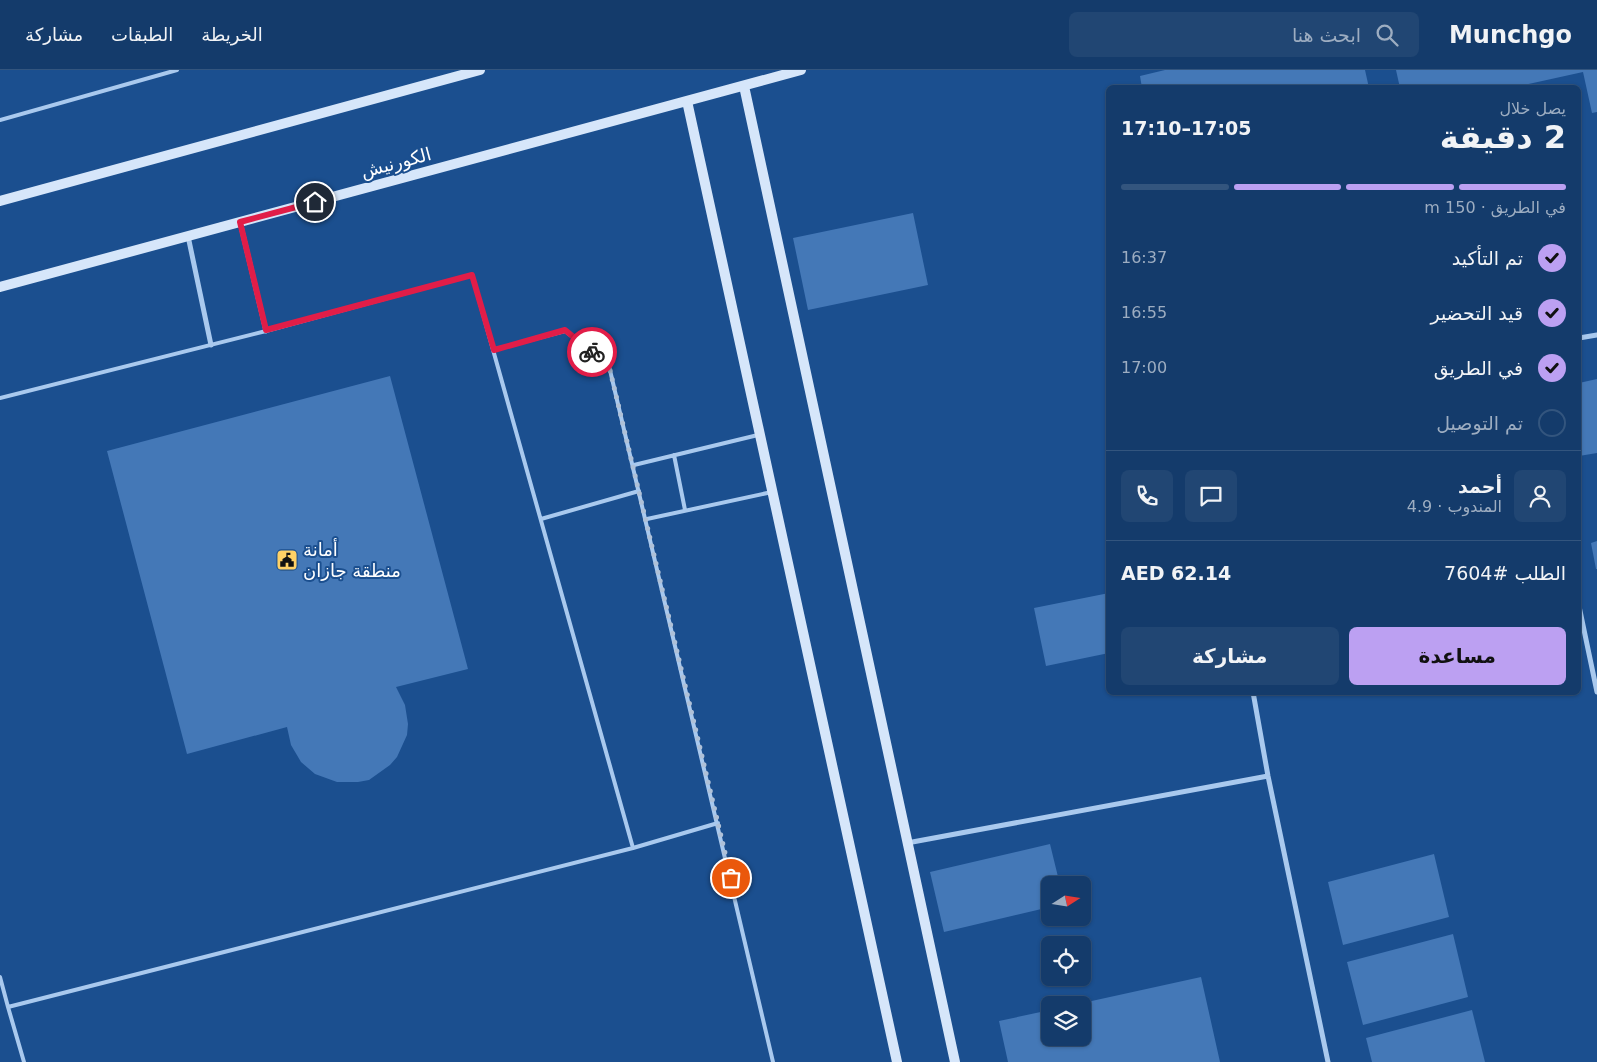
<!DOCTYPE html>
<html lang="ar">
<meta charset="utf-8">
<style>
body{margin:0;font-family:"DejaVu Sans",Vazirmatn,sans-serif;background:#214673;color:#f1f3f6;direction:rtl;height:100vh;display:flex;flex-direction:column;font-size:19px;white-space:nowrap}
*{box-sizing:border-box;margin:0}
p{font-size:16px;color:#9dadc1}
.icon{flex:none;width:28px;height:28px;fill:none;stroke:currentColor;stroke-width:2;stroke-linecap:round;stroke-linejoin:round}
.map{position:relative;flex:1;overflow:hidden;direction:ltr}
.drawer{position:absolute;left:1106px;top:15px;width:475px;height:610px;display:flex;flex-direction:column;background:#143b6b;border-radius:8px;box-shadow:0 1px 4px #0004,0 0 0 1px #33557e;direction:rtl}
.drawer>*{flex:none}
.needle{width:32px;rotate:78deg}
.controls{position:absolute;left:1041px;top:806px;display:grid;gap:10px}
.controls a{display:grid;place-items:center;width:50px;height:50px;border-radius:8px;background:#143b6b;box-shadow:0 1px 4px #0004,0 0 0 1px #33557e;font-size:25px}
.pin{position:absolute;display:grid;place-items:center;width:42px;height:42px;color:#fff;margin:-21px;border:2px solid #fff;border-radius:50%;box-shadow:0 1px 5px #0007}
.courier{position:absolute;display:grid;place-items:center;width:50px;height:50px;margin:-25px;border:4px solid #e11d48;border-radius:50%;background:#fff;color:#222;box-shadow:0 1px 6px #0007}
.head em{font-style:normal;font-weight:700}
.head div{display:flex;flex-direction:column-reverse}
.head{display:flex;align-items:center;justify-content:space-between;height:85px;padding:0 15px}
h1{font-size:32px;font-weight:700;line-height:38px}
.bar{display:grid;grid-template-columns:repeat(4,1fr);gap:8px 5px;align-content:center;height:60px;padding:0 15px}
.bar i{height:6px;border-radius:4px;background:#33557e}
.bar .current{background:#bca0f2}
.bar p{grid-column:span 4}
.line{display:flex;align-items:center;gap:12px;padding:0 15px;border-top:1px solid #33557e}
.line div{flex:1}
.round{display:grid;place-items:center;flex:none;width:52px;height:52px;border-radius:8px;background:#214673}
ol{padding:0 15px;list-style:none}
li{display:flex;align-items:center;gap:15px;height:55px}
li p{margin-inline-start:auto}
li .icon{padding:5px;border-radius:50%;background:#bca0f2;color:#111;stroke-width:4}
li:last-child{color:#9dadc1}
li i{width:28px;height:28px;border:2px solid #33557e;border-radius:50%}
.button{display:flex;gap:10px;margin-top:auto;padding:10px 15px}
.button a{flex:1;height:58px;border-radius:8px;background:#bca0f2;color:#111;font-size:20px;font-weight:700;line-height:58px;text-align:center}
.button a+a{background:#214673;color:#f1f3f6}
header{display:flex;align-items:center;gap:30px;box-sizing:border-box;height:70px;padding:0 25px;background:#143b6b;border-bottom:1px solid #33557e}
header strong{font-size:24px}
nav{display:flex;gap:28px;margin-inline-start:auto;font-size:18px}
.search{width:350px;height:45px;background:#214673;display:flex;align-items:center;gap:12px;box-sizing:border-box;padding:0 18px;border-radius:8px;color:#9dadc1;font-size:19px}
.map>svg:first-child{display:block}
.building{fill:#4478b7}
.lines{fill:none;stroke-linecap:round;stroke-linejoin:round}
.service{stroke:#a9c9ee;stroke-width:4}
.minor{stroke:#a9c9ee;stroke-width:5}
.secondary{stroke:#d6e6fa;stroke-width:10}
.done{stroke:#afc1d8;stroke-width:5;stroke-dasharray:0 9}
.route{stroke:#e11d48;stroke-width:6}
.labels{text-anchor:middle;stroke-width:4;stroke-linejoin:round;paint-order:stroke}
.street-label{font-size:18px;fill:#fff;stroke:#1b4f8f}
.poi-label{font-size:18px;fill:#fff;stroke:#1b4f8f;text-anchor:start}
</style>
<header>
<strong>Munchgo</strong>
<div class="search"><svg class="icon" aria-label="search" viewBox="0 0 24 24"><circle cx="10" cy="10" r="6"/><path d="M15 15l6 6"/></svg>ابحث هنا</div>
<nav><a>الخريطة</a><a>الطبقات</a><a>مشاركة</a></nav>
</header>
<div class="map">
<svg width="1597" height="992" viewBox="0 0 1597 992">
<rect width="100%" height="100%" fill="#1b4f8f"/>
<!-- building -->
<path class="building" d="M 1165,0 L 1365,0 L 1369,18 L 1142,18 L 1140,6 Z
M 1396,0 L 1597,0 L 1597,42 L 1592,43 L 1583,2 L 1511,18 L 1400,18 Z
M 913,143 L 928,215 L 808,240 L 793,168 Z
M 390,306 L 468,599 L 396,617 L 405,635 L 408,654 L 407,665 L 397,687 L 390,695 L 369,710 L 358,712 L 337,712 L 315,704 L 301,692 L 291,675 L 287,657 L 187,684 L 107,381 Z
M 1597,309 L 1597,383 L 1579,386 L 1579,313 Z
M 1597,471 L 1597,499 L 1596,499 L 1591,473 Z
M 1109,523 L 1109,583 L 1046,596 L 1034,538 Z
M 1050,774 L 1060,815 L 1050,815 L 1050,837 L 944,862 L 930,802 Z
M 1434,784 L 1449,847 L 1343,875 L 1328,812 Z
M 1453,864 L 1468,927 L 1363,955 L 1347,892 Z
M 1201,907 L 1220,992 L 1008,992 L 999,951 L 1050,940 L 1050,968 L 1082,968 L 1082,935 L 1078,934 Z
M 1472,940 L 1485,992 L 1372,992 L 1366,968 Z"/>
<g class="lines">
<!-- service -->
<path class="service" d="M 0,50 L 177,0
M 493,280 L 565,261 L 609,296 L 773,992
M 0,328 L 266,261 L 472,205 L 633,778 L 8,937 L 0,907
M 674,385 L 685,440
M 634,395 L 758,365
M 541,449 L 639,421
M 647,449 L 772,422
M 633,778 L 718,753
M 8,937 L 24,992"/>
<!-- minor -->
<path class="minor" d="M 240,152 L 266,261
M 188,166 L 211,275
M 1579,268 L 1597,265
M 1579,536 L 1597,622
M 1253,622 L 1268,706 L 1328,992
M 907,773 L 1268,706"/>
<!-- secondary -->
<path class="secondary" d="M 744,16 L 955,992
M 687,31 L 897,992
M 0,131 L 480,0
M 0,217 L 801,0"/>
</g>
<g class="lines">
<!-- done -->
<path class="done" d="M 592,282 L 609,296 L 731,808"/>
<!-- route -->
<path class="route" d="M 315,132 L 240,152 L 266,260 L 472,205 L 494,280 L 565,260 L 592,282"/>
</g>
<!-- icons -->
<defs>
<g id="civic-square" transform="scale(1.125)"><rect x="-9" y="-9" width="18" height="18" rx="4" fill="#ffd166" stroke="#1b4f8f"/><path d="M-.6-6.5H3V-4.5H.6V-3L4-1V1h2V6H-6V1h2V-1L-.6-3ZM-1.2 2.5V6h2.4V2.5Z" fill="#111"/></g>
</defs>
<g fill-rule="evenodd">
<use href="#civic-square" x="287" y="490"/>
</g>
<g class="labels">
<!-- street labels -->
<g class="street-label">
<text transform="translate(396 93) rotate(-15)" y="6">الكورنيش</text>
</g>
<!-- poi labels -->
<g class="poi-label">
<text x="303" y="486">أمانة<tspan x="303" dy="21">منطقة جازان</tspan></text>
</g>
</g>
</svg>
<div class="controls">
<a><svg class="needle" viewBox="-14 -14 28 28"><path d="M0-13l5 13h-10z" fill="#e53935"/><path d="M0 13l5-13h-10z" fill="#9dadc1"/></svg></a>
<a><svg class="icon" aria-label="locate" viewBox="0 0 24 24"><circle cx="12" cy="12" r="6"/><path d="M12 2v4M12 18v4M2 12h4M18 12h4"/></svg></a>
<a><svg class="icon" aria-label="layers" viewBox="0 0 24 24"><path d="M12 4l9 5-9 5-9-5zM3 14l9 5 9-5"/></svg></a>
</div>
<div class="pin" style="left:731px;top:808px;background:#ea580c"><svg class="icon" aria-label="bag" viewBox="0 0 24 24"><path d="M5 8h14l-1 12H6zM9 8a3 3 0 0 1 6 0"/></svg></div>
<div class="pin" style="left:315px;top:132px;background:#1f2937"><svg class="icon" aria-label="home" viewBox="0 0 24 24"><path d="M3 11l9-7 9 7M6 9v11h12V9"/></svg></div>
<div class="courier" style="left:592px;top:282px"><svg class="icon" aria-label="bike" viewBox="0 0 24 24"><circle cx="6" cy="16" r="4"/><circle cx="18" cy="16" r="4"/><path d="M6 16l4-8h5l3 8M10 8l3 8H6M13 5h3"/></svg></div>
<section class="drawer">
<div class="head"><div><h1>2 دقيقة</h1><p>يصل خلال</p></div><em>17:05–17:10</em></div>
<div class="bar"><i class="current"></i><i class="current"></i><i class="current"></i><i></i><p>في الطريق · 150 m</p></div>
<ol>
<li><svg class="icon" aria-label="check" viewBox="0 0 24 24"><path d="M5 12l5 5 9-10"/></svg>تم التأكيد<p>16:37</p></li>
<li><svg class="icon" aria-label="check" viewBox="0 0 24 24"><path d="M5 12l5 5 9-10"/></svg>قيد التحضير<p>16:55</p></li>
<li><svg class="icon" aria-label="check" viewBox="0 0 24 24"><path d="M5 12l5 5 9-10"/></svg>في الطريق<p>17:00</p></li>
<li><i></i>تم التوصيل</li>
</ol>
<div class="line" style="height:90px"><a class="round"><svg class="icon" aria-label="person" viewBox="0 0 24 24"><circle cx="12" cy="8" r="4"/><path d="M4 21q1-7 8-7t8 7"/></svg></a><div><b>أحمد</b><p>المندوب · 4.9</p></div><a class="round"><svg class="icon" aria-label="chat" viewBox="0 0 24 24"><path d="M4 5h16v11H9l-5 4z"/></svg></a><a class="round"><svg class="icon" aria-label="phone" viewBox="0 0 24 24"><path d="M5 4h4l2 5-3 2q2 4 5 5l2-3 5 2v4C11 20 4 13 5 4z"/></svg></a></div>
<div class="line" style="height:65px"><div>الطلب #7604</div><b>AED 62.14</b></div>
<div class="button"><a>مساعدة</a><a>مشاركة</a></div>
</section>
</div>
